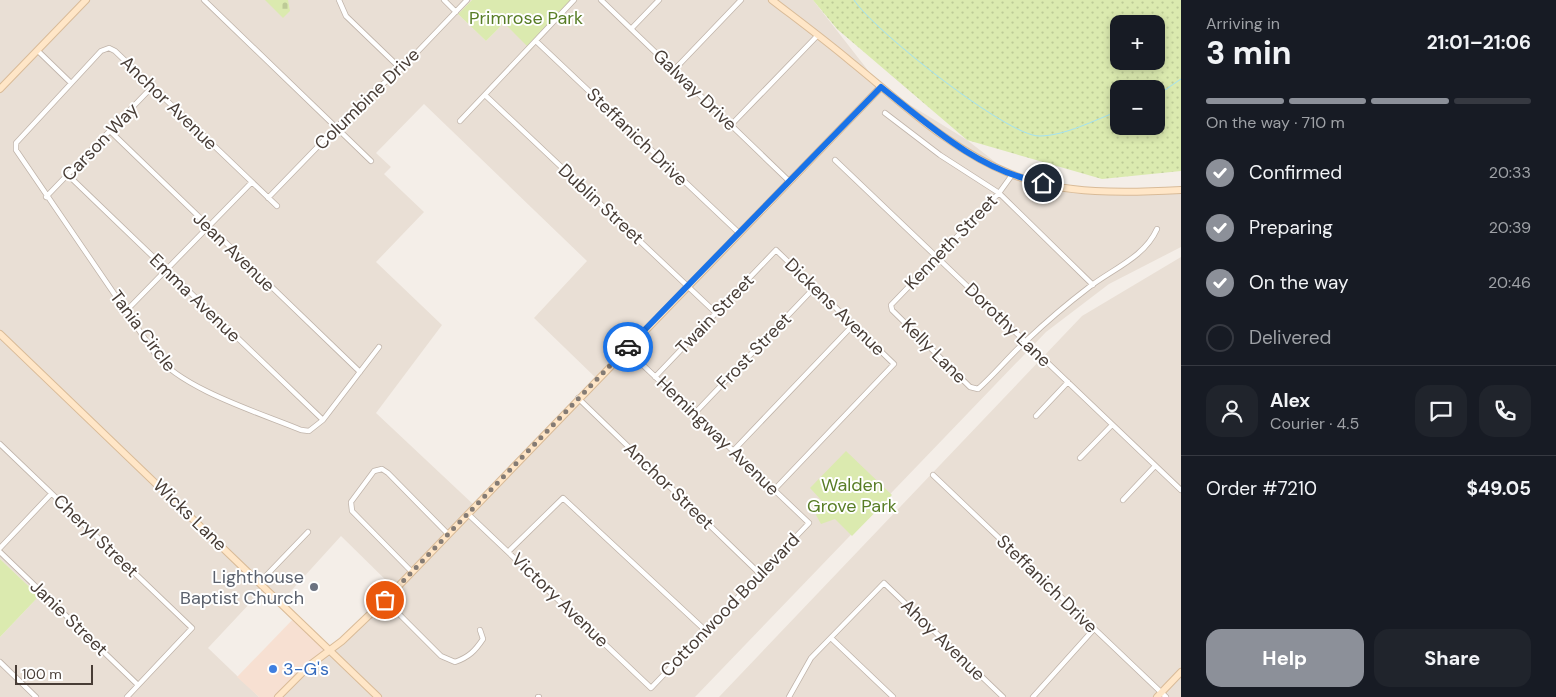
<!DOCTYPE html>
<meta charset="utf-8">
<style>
body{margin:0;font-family:"DM Sans",sans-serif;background:#20242c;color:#f1f3f6;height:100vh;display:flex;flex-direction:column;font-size:19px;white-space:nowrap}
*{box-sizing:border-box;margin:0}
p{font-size:16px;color:#9ea1a6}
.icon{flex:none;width:28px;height:28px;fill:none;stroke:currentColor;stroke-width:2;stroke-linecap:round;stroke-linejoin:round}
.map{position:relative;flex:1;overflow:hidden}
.side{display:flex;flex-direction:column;background:#171b24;width:375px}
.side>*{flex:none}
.fabs{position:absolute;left:1110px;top:15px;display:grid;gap:10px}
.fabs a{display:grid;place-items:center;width:55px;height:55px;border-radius:10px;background:#171b24;box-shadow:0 2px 8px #0003;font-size:25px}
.scale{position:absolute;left:15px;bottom:12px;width:78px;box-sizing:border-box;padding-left:5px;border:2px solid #483d36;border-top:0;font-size:14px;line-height:18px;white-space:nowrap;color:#483d36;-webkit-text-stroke:4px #fff;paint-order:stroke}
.pin{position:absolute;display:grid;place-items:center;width:42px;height:42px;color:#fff;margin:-21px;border:2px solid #fff;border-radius:50%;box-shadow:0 1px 5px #0007}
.courier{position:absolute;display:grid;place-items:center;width:50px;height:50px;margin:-25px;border:4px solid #1a73e8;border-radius:50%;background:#fff;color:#222;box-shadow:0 1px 6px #0007}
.headline em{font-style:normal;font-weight:700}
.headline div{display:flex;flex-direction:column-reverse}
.headline{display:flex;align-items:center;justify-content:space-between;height:85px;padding:0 25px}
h1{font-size:32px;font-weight:700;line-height:38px}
.bar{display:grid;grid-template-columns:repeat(4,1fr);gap:8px 5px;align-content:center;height:60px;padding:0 25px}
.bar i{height:6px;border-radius:4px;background:#363941}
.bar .selected{background:#8c9099}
.bar p{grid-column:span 4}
.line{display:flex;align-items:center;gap:12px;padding:0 25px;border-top:1px solid #363941}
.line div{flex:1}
.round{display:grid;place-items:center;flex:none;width:52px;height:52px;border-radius:15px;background:#20242c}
ol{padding:0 25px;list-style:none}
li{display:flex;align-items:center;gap:15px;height:55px}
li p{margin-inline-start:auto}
li .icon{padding:5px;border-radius:50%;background:#8c9099;color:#fff;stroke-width:4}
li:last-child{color:#9ea1a6}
li i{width:28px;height:28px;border:2px solid #363941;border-radius:50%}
.cta{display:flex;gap:10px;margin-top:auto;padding:10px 25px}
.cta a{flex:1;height:58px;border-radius:15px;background:#8c9099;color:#fff;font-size:20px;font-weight:700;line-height:58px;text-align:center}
.cta a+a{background:#20242c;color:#f1f3f6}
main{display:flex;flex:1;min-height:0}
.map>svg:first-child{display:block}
.residential{fill:#e9dfd5;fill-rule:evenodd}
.commercial{fill:#f7e0d2}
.grass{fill:url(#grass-dots);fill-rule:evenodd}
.cemetery{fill:url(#cemetery-stones)}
.park{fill:#dbeaaf}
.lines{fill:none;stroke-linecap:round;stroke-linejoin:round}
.stream{stroke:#a2e2f3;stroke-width:1}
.street-casing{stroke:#c0b4aa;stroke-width:6}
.secondary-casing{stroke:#d9bb98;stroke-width:8}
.street{stroke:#fff;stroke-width:4.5}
.secondary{stroke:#ffe6c7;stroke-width:6}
.done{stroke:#847b74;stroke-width:5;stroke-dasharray:0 9}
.route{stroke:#1a73e8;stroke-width:6}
.worship-dot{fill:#6b7280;stroke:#fff;stroke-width:2}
.shop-dot{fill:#3f7fe0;stroke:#fff;stroke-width:2}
.labels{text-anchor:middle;stroke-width:4;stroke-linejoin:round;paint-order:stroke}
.park-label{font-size:18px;fill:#587d26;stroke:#fff}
.street-label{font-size:18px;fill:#483d36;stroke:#fff}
.worship-label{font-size:18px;fill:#5b616d;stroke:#fff;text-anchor:end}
.shop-label{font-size:18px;fill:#366cbe;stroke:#fff;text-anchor:start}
</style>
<main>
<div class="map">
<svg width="1181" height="697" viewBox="0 0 1181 697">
<defs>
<pattern id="grass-dots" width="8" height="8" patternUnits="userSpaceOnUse" patternTransform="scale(1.25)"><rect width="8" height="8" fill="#dbeaaf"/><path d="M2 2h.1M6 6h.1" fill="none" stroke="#bdca97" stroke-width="1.8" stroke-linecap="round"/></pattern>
<pattern id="cemetery-stones" width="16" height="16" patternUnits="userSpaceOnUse" patternTransform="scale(1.25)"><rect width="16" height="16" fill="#dbeaaf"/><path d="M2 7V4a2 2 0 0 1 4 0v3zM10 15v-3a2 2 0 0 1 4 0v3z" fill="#bdca97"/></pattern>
</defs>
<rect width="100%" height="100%" fill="#f4eee8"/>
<!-- residential -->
<path class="residential" d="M 0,0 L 472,0 L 458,14 L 486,41 L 504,23 L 530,47 L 574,0 L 813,0 L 881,87 L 967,140 L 1012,175 L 1053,185 L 1109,190 L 1181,188 L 1181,247 L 1109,284 L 1046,332 L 695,697 L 278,697 L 331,650 L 395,589 L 341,536 L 281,602 L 265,587 L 208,648 L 259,697 L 0,697 L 0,637 L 39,596 L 0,559 ZM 424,104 L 587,261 L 534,318 L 597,379 L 475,506 L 376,413 L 442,325 L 376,262 L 424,212 L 384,174 L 391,167 L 376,153 Z
M 1181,257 L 1181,697 L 719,697 L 1082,316 Z"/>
<!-- commercial -->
<path class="commercial" d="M 296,616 L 331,650 L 278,697 L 259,697 L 237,677 Z"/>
<!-- grass -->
<path class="grass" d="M 813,0 L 1181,0 L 1181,171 L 1102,179 L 967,140 L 837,29 ZM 1119,24 L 1156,24 L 1156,61 L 1119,61 ZM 1119,89 L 1156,89 L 1156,126 L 1119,126 Z"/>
<!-- cemetery -->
<path class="cemetery" d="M 265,0 L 288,0 L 290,11 L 283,18 Z"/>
<!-- park -->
<path class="park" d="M 472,0 L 571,0 L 527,46 L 504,23 L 486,41 L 458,14 Z
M 846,451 L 892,495 L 852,536 L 835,519 L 821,524 L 816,515 L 823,502 L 810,488 Z
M 0,559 L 39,596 L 0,637 Z"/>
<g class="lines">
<!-- stream -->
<path class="stream" d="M 854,0 C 872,29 1007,136 1039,136 C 1065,136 1094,120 1119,111
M 1156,96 L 1181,79"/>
<!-- street casing -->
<g class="street-casing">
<path id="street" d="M 204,0 L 371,161
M 339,0 L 346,16 L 401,69
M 444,0 L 456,12
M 601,0 L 789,181
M 631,29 L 659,0
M 536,41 L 739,233
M 38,51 L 71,83
M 674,70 L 741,0
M 485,95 L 716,313
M 885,113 L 940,155 L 999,193 L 1093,285
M 460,121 L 574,0
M 731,125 L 818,35
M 110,131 L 360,372
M 835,160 L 1181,490
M 68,175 L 323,420
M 1012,175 L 999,193 L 891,305 L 892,310 L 970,387 L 978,389 C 995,374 1010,355 1027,340 C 1046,322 1067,304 1088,288 C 1112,269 1144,258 1157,229
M 46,197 L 152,87
M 268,198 L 361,102 L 401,69 L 467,0
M 277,206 L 115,51 L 109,48 L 101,51 L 16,143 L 16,150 L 156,355 C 182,389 260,413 301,430 L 309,431 L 323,420 L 379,347
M 126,311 L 252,182
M 655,377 L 776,250 L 894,364 L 774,490
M 578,398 L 760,574
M 694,414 L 815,287
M 1036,416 L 1068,382
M 0,444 L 192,628 L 127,697
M 733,451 L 854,324
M 1080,458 L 1112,425
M 933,475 L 1166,697
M 1123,500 L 1155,466
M 468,514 L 651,688 L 809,523 L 626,349
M 0,548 L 51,494
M 509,551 L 563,498 L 706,631
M 0,552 L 138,685
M 412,572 L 352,511 L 351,502 L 374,471 L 382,469 L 388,473 L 448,534
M 260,582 L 308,532
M 385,600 L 441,656 L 455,662 C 469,657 475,651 483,639 L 480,630
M 831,638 L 893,697
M 0,662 L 36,697
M 538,697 L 539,697
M 789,697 L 811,658 L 884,583 L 1003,697
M 1033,697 L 1094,629"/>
</g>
<!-- secondary casing -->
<g class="secondary-casing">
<path id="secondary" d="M 772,0 C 798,20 825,40 850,61 C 901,102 950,150 1011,174 C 1063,195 1127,193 1181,190
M 0,89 L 86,0
M 0,334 L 378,697
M 278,697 L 310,665 L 342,641 L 385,600 L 881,87
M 1157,697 L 1181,672"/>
</g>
<!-- street -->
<use href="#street" class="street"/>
<!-- secondary -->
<use href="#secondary" class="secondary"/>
</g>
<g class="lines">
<!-- done -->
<path class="done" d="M 385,600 L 628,347"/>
<!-- route -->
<path class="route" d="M 628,347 L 881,87 C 930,126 979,171 1043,183"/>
</g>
<!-- markers -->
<circle class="worship-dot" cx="314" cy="587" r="5"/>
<circle class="shop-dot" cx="273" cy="669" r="5"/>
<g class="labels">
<!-- park labels -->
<g class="park-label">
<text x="526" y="24">Primrose Park</text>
<text x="852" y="491">Walden<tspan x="852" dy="21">Grove Park</tspan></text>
</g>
<!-- street labels -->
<g class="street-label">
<text transform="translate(695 90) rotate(44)" y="6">Galway Drive</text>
<text transform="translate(367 99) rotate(-44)" y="6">Columbine Drive</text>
<text transform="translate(169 103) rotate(44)" y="6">Anchor Avenue</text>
<text transform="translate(637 137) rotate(44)" y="6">Steffanich Drive</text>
<text transform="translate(100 142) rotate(-46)" y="6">Carson Way</text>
<text transform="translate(601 204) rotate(43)" y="6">Dublin Street</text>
<text transform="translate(951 242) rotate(-46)" y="6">Kenneth Street</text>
<text transform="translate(234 252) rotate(44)" y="6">Jean Avenue</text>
<text transform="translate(195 298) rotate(44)" y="6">Emma Avenue</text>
<text transform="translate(835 307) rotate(44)" y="6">Dickens Avenue</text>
<text transform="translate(715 314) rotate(-46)" y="6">Twain Street</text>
<text transform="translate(1008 325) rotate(44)" y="6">Dorothy Lane</text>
<text transform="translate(143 331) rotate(53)" y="6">Tania Circle</text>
<text transform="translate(754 351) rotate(-46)" y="6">Frost Street</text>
<text transform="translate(934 351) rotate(45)" y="6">Kelly Lane</text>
<text transform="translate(718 436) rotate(44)" y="6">Hemingway Avenue</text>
<text transform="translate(669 486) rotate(44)" y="6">Anchor Street</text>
<text transform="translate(190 515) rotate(44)" y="6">Wicks Lane</text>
<text transform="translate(96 536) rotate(44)" y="6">Cheryl Street</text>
<text transform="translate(1047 584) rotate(44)" y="6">Steffanich Drive</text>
<text transform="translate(560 600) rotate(44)" y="6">Victory Avenue</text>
<text transform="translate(730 605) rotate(-46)" y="6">Cottonwood Boulevard</text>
<text transform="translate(69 618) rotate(44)" y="6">Janie Street</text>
<text transform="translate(943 640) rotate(44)" y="6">Ahoy Avenue</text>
</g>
<!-- worship labels -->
<g class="worship-label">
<text x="304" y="583">Lighthouse<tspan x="304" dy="21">Baptist Church</tspan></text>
</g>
<!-- shop labels -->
<g class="shop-label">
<text x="283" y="675">3-G's</text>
</g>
</g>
</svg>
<div class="fabs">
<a>+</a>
<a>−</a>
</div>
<div class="scale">100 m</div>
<div class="pin" style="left:385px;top:600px;background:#ea580c"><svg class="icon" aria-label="bag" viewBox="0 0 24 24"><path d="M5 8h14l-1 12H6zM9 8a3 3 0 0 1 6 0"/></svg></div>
<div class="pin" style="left:1043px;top:183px;background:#1f2937"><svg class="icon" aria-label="home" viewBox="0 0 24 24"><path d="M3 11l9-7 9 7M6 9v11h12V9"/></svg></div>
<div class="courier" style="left:628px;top:347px"><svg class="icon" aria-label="car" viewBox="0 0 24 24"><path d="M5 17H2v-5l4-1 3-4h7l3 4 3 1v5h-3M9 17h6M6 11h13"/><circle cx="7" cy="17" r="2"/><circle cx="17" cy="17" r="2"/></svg></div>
</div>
<section class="side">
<div class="headline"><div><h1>3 min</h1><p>Arriving in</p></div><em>21:01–21:06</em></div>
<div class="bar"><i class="selected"></i><i class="selected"></i><i class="selected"></i><i></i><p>On the way · 710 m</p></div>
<ol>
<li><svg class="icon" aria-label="check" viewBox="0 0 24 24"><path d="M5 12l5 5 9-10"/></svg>Confirmed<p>20:33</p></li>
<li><svg class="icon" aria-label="check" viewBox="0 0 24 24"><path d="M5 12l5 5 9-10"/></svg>Preparing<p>20:39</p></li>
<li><svg class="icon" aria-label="check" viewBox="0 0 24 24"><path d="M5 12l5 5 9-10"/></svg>On the way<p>20:46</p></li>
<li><i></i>Delivered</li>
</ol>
<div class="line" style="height:90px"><a class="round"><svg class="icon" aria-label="person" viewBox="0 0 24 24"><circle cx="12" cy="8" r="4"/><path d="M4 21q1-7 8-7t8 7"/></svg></a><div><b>Alex</b><p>Courier · 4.5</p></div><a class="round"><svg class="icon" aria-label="chat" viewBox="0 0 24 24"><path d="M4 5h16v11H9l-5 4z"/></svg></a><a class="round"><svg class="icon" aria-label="phone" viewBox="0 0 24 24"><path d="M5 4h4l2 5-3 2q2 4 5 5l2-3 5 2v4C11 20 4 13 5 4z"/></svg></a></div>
<div class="line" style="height:65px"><div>Order #7210</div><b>$49.05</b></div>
<div class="cta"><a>Help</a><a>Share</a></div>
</section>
</main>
